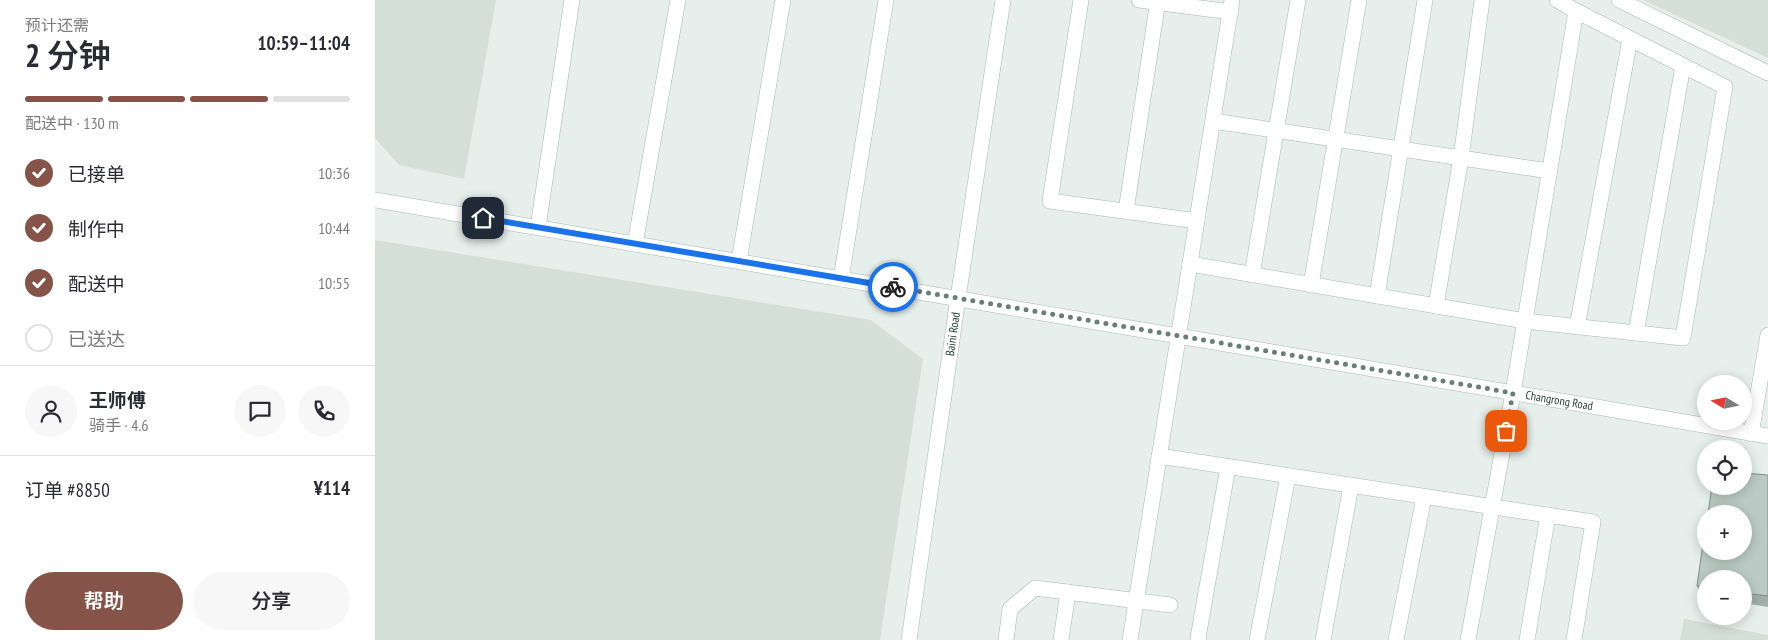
<!DOCTYPE html>
<html lang="zh">
<meta charset="utf-8">
<style>
body{margin:0;font-family:"PT Sans Narrow","Noto Sans SC",sans-serif;background:#f7f7f7;color:#2b2b33;height:100vh;display:flex;flex-direction:column;font-size:19px;white-space:nowrap}
*{box-sizing:border-box;margin:0}
p{font-size:16px;color:#7c7c81}
.icon{flex:none;width:28px;height:28px;fill:none;stroke:currentColor;stroke-width:2;stroke-linecap:round;stroke-linejoin:round}
.map{position:relative;flex:1;overflow:hidden}
.side{display:flex;flex-direction:column;background:#fff;width:375px}
.side>*{flex:none}
.needle{width:32px;rotate:280deg}
.buttons{position:absolute;left:1322px;top:375px;display:grid;gap:10px}
.buttons a{display:grid;place-items:center;width:55px;height:55px;border-radius:50%;background:#fff;box-shadow:0 2px 12px #0003;font-size:25px}
.pin{position:absolute;display:grid;place-items:center;width:42px;height:42px;color:#fff;margin:-21px;border-radius:10px;box-shadow:0 2px 8px #0006}
.courier{position:absolute;display:grid;place-items:center;width:50px;height:50px;margin:-25px;border:4px solid #1a73e8;border-radius:50%;background:#fff;color:#222;box-shadow:0 1px 6px #0007}
.overview em{font-style:normal;font-weight:600}
.overview div{display:flex;flex-direction:column-reverse}
.overview{display:flex;align-items:center;justify-content:space-between;height:85px;padding:0 25px}
h1{font-size:32px;font-weight:600;line-height:38px}
.bar{display:grid;grid-template-columns:repeat(4,1fr);gap:8px 5px;align-content:center;height:60px;padding:0 25px}
.bar i{height:6px;border-radius:4px;background:#e1e1e2}
.bar .on{background:#855347}
.bar p{grid-column:span 4}
.line{display:flex;align-items:center;gap:12px;padding:0 25px;border-top:1px solid #e1e1e2}
.line div{flex:1}
.round{display:grid;place-items:center;flex:none;width:52px;height:52px;border-radius:26px;background:#f7f7f7}
ol{padding:0 25px;list-style:none}
li{display:flex;align-items:center;gap:15px;height:55px}
li p{margin-inline-start:auto}
li .icon{padding:5px;border-radius:50%;background:#855347;color:#fff;stroke-width:4}
li:last-child{color:#7c7c81}
li i{width:28px;height:28px;border:2px solid #e1e1e2;border-radius:50%}
.primary-button{display:flex;gap:10px;margin-top:auto;padding:10px 25px}
.primary-button a{flex:1;height:58px;border-radius:30px;background:#855347;color:#fff;font-size:20px;font-weight:600;line-height:58px;text-align:center}
.primary-button a+a{background:#f7f7f7;color:#2b2b33}
main{display:flex;flex:1;min-height:0}
.map>svg:first-child{display:block}
.built{fill:#d4dfda}
.lines{fill:none;stroke-linecap:round;stroke-linejoin:round}
.minor-casing{stroke:#a8b8b2;stroke-width:16}
.minor{stroke:#fff;stroke-width:15}
.wall{fill:#a1aea9}
.building{fill:#bbcac4;stroke:#838d89}
.done{stroke:#687f78;stroke-width:5;stroke-dasharray:0 9}
.route{stroke:#1a73e8;stroke-width:6}
.labels{text-anchor:middle;stroke-width:4;stroke-linejoin:round;paint-order:stroke}
.street-label{font-size:12px;fill:#24423a;stroke:#f7fbf9}
</style>
<main>
<section class="side">
<div class="overview"><div><h1>2 分钟</h1><p>预计还需</p></div><em>10:59–11:04</em></div>
<div class="bar"><i class="on"></i><i class="on"></i><i class="on"></i><i></i><p>配送中 · 130 m</p></div>
<ol>
<li><svg class="icon" aria-label="check" viewBox="0 0 24 24"><path d="M5 12l5 5 9-10"/></svg>已接单<p>10:36</p></li>
<li><svg class="icon" aria-label="check" viewBox="0 0 24 24"><path d="M5 12l5 5 9-10"/></svg>制作中<p>10:44</p></li>
<li><svg class="icon" aria-label="check" viewBox="0 0 24 24"><path d="M5 12l5 5 9-10"/></svg>配送中<p>10:55</p></li>
<li><i></i>已送达</li>
</ol>
<div class="line" style="height:90px"><a class="round"><svg class="icon" aria-label="person" viewBox="0 0 24 24"><circle cx="12" cy="8" r="4"/><path d="M4 21q1-7 8-7t8 7"/></svg></a><div><b>王师傅</b><p>骑手 · 4.6</p></div><a class="round"><svg class="icon" aria-label="chat" viewBox="0 0 24 24"><path d="M4 5h16v11H9l-5 4z"/></svg></a><a class="round"><svg class="icon" aria-label="phone" viewBox="0 0 24 24"><path d="M5 4h4l2 5-3 2q2 4 5 5l2-3 5 2v4C11 20 4 13 5 4z"/></svg></a></div>
<div class="line" style="height:65px"><div>订单 #8850</div><b>¥114</b></div>
<div class="primary-button"><a>帮助</a><a>分享</a></div>
</section>
<div class="map">
<svg width="1393" height="640" viewBox="0 0 1393 640">
<rect width="100%" height="100%" fill="#e6efeb"/>
<!-- built -->
<path class="built" d="M 0,0 L 121,0 L 89,179 L 24,165 L 0,138 Z
M 1268,0 L 1393,0 L 1393,58 Z
M 0,240 L 496,320 L 548,359 L 505,640 L 0,640 Z
M 1309,619 L 1393,635 L 1393,640 L 1305,640 Z"/>
<g class="lines">
<!-- minor casing -->
<g class="minor-casing">
<g id="minor">
<path d="M 706,0 L 675,201 L 822,221"/>
<path d="M 764,0 L 856,12"/>
<path d="M 1244,0 L 1393,73"/>
<path d="M 838,121 L 1174,171"/>
<path id="s1" d="M 0,200 L 1393,436"/>
<path d="M 751,211 L 783,0"/>
<path d="M 163,227 L 197,0"/>
<path d="M 260,244 L 303,0"/>
<path d="M 364,261 L 408,0"/>
<path d="M 815,264 L 1150,321 L 1308,338 L 1350,87 L 1201,11"/>
<path d="M 877,275 L 923,0"/>
<path d="M 466,279 L 511,0"/>
<path d="M 936,285 L 984,0"/>
<path d="M 1002,296 L 1050,0"/>
<path d="M 1061,306 L 1086,158 L 1107,0"/>
<path d="M 1202,327 L 1255,39"/>
<path d="M 1261,333 L 1308,66"/>
<path d="M 1376,434 L 1393,335"/>
<path d="M 784,456 L 1218,522 L 1199,640"/>
<path id="s2" d="M 534,640 L 583,298 L 628,0"/>
<path d="M 631,640 L 635,609 L 660,588 L 795,605"/>
<path d="M 686,640 L 693,592"/>
<path d="M 755,640 L 857,0"/>
<path d="M 824,640 L 823,638 L 853,467"/>
<path d="M 882,640 L 913,476"/>
<path d="M 948,640 L 976,486"/>
<path d="M 1021,640 L 1049,497"/>
<path d="M 1093,640 L 1138,393 L 1201,11 L 1182,0"/>
<path d="M 1152,640 L 1173,515"/>
</g>
</g>
<!-- minor -->
<use href="#minor" class="minor"/>
</g>
<!-- wall -->
<path class="wall" d="M 1393,475 L 1393,607 L 1369,603 L 1369,579 L 1331,579 L 1331,598 L 1326,597 L 1322,586 Z"/>
<!-- building -->
<path class="building" d="M 1369,473 L 1393,475 L 1393,596 L 1369,593 L 1369,579 L 1331,579 L 1331,587 L 1322,586 L 1331,522 L 1331,551 L 1369,551 L 1369,514 L 1333,514 L 1337,486 L 1369,486 Z"/>
<g class="lines">
<!-- done -->
<path class="done" d="M 518,287 L 1138,393 L 1131,431"/>
<!-- route -->
<path class="route" d="M 108,218 L 518,287"/>
</g>
<g class="labels">
<!-- street labels -->
<g class="street-label">
<text dy="4" stroke="none"><textPath href="#s2" startOffset="309">Baini Road</textPath></text>
<text dy="4" stroke="none"><textPath href="#s1" startOffset="1201">Changrong Road</textPath></text>
</g>
</g>
</svg>
<div class="buttons">
<a><svg class="needle" viewBox="-14 -14 28 28"><path d="M0-13l5 13h-10z" fill="#e53935"/><path d="M0 13l5-13h-10z" fill="#7c7c81"/></svg></a>
<a><svg class="icon" aria-label="locate" viewBox="0 0 24 24"><circle cx="12" cy="12" r="6"/><path d="M12 2v4M12 18v4M2 12h4M18 12h4"/></svg></a>
<a>+</a>
<a>−</a>
</div>
<div class="pin" style="left:1131px;top:431px;background:#ea580c"><svg class="icon" aria-label="bag" viewBox="0 0 24 24"><path d="M5 8h14l-1 12H6zM9 8a3 3 0 0 1 6 0"/></svg></div>
<div class="pin" style="left:108px;top:218px;background:#1f2937"><svg class="icon" aria-label="home" viewBox="0 0 24 24"><path d="M3 11l9-7 9 7M6 9v11h12V9"/></svg></div>
<div class="courier" style="left:518px;top:287px"><svg class="icon" aria-label="bike" viewBox="0 0 24 24"><circle cx="6" cy="16" r="4"/><circle cx="18" cy="16" r="4"/><path d="M6 16l4-8h5l3 8M10 8l3 8H6M13 5h3"/></svg></div>
</div>
</main>
